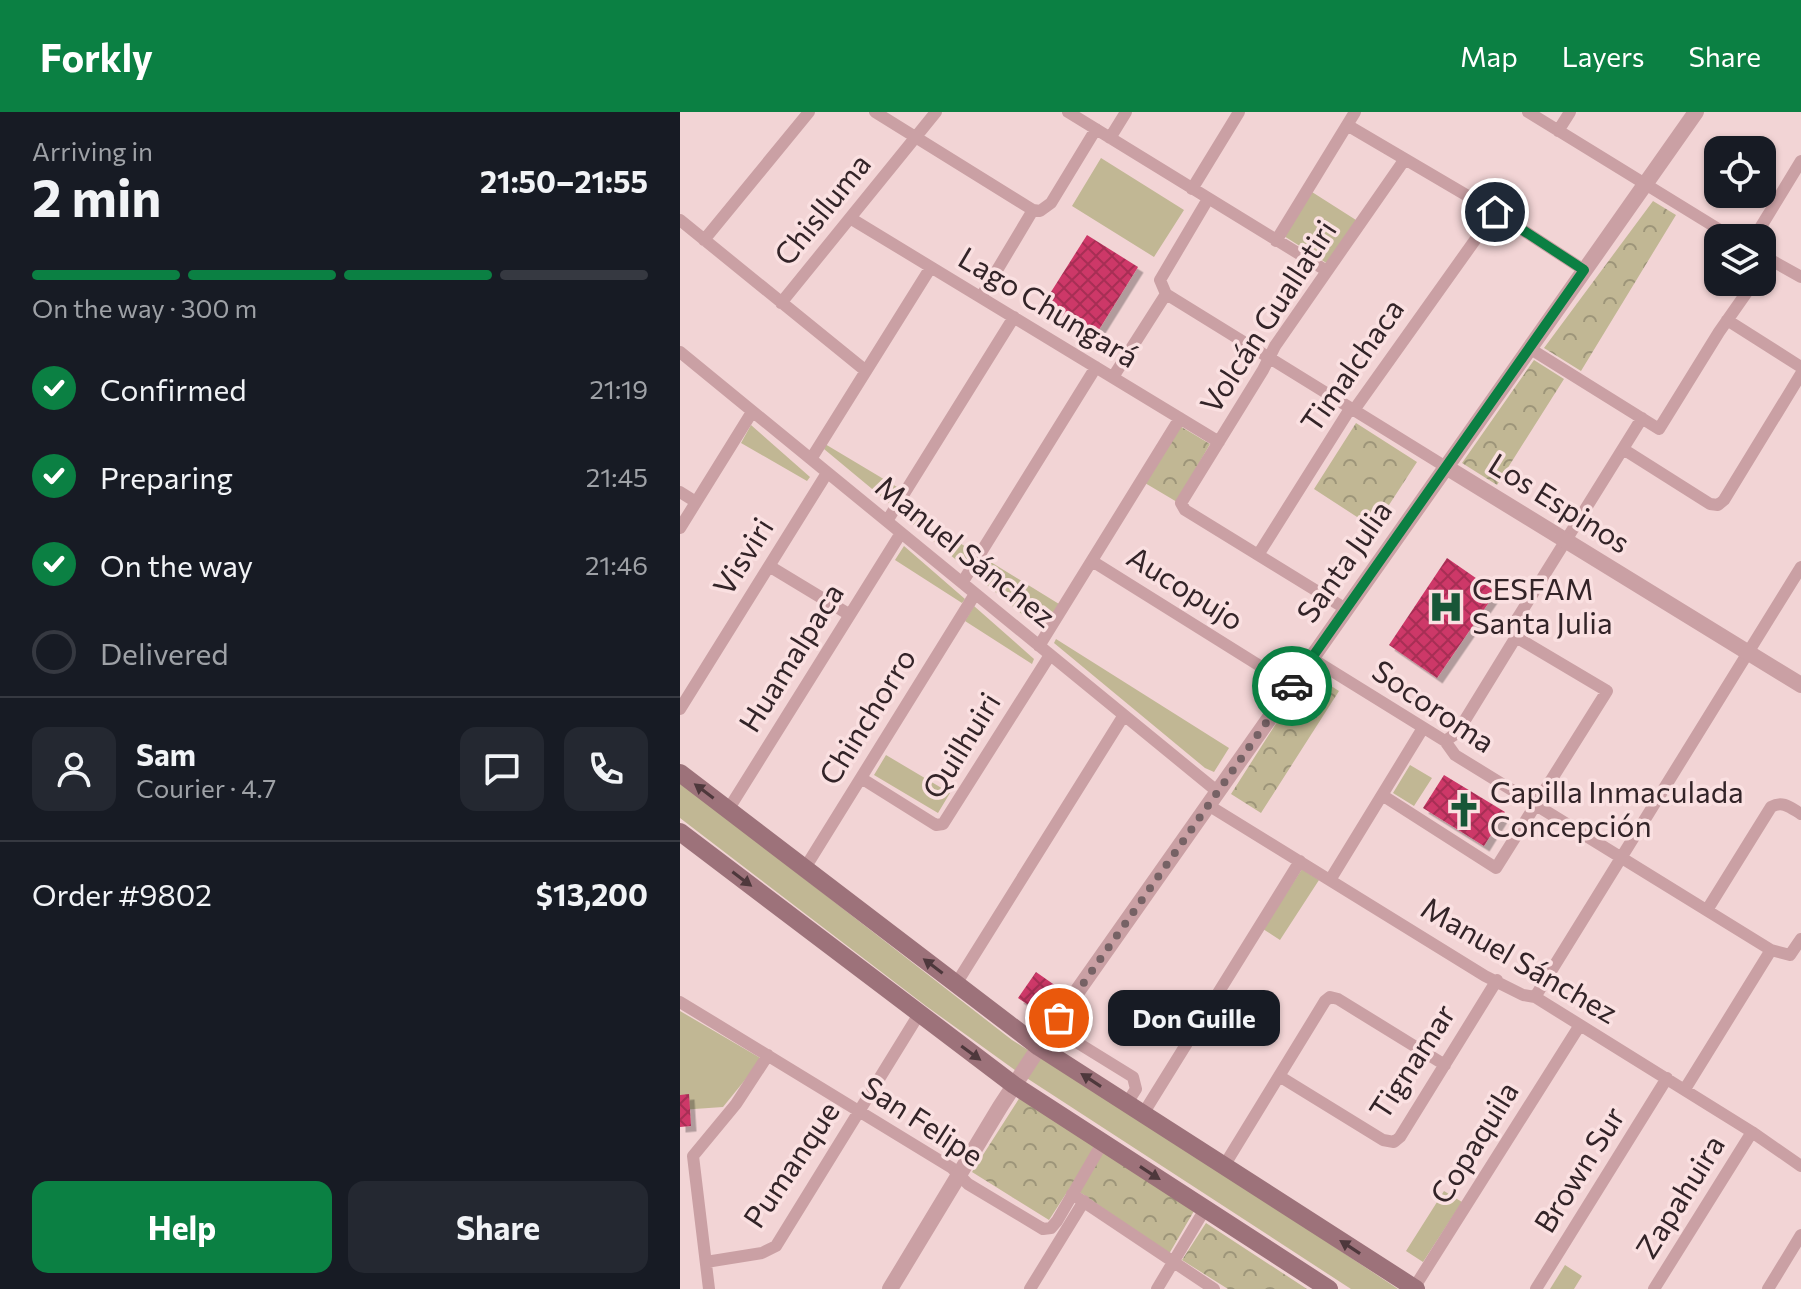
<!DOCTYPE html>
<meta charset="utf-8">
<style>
body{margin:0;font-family:Commissioner,sans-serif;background:#242831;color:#f1f3f6;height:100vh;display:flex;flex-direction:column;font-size:30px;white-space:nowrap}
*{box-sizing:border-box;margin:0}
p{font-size:26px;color:#9ea1a6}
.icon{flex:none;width:44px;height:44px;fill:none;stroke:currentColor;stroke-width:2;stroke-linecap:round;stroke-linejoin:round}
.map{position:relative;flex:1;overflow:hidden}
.panel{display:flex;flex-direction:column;background:#171b24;width:680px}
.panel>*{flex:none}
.fabs{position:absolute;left:1024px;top:24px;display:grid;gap:16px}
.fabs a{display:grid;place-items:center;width:72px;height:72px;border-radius:16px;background:#171b24;box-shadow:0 2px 6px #0004;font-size:40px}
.pin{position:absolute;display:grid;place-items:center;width:68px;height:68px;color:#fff;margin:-34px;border:4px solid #fff;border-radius:50%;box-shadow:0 2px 8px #0007}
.courier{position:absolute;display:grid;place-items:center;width:80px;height:80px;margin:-40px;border:6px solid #0b8043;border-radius:50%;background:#fff;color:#222;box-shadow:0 2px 10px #0007}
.bubble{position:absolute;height:56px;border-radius:16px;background:#171b24;box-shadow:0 2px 6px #0004;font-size:26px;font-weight:700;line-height:56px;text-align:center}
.head em{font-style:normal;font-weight:700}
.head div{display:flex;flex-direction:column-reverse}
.head{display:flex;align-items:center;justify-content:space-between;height:136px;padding:0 32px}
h1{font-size:52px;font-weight:700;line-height:60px}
.bar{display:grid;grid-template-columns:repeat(4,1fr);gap:12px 8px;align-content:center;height:96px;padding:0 32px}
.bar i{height:10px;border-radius:6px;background:#363941}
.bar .on{background:#0b8043}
.bar p{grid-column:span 4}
.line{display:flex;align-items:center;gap:20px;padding:0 32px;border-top:2px solid #363941}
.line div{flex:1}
.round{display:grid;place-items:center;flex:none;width:84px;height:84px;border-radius:16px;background:#242831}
ol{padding:0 32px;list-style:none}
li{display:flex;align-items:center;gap:24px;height:88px}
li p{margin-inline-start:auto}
li .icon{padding:8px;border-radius:50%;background:#0b8043;color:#fff;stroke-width:4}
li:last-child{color:#9ea1a6}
li i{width:44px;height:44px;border:4px solid #363941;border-radius:50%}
.action{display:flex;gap:16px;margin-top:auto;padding:16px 32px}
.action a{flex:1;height:92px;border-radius:16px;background:#0b8043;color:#fff;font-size:32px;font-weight:700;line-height:92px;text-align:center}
.action a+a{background:#242831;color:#f1f3f6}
header{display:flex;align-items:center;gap:48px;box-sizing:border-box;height:112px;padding:0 40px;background:#0b8043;color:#fff}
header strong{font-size:38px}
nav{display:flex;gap:44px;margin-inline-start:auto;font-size:28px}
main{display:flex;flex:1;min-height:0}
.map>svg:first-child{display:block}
.green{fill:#c1b794}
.forest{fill:url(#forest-crowns)}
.building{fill:url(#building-cross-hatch);filter:url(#shadow)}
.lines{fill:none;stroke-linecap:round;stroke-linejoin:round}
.minor{stroke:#caa0a4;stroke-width:12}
.tertiary{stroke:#caa0a4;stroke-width:16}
.secondary{stroke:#9d727a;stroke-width:18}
.oneway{fill:#4e383c}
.done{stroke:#766265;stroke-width:8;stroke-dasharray:0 14.4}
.route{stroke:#0b8043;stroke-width:10}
.labels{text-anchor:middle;stroke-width:7;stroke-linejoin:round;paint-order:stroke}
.street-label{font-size:30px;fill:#332428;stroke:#fae0e1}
.poi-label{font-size:30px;fill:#332428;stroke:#fae0e1;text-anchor:start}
</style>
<header>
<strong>Forkly</strong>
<nav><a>Map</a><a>Layers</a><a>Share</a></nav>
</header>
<main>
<section class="panel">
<div class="head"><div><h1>2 min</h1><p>Arriving in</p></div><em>21:50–21:55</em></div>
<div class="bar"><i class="on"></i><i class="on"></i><i class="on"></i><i></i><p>On the way · 300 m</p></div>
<ol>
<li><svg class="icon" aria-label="check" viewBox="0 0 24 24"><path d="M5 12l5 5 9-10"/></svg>Confirmed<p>21:19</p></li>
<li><svg class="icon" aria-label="check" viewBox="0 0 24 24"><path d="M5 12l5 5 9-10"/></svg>Preparing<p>21:45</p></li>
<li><svg class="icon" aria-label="check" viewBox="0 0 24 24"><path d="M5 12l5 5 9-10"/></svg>On the way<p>21:46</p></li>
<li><i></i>Delivered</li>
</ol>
<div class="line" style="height:144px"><a class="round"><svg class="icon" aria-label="person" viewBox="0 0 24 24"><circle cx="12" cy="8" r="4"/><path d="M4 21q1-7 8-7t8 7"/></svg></a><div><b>Sam</b><p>Courier · 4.7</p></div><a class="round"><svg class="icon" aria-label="chat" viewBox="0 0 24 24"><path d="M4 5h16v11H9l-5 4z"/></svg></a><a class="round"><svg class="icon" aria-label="phone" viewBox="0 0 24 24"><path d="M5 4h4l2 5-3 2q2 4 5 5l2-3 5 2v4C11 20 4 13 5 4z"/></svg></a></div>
<div class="line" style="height:104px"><div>Order #9802</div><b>$13,200</b></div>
<div class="action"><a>Help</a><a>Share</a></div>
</section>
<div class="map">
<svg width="1121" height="1177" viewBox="0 0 1121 1177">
<defs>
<pattern id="forest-crowns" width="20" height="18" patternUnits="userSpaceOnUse" patternTransform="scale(2)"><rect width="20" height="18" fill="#c1b794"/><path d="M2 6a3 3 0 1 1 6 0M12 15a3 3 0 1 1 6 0" fill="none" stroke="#9d9579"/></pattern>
<pattern id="building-cross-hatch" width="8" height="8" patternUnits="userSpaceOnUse" patternTransform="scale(2)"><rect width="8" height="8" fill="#cd3767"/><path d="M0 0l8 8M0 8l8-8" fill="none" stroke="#a72e55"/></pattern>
<filter id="shadow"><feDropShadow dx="5.5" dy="5.5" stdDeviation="0" flood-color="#0004"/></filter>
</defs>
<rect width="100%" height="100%" fill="#f2d4d5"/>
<!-- green -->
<path class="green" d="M 421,46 L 504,98 L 474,145 L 392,94 Z
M 632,80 L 676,108 L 648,152 L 604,124 Z
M 71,313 L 130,365 L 127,369 L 61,331 Z
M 145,332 L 217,375 L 209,391 L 144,337 Z
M 221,395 L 379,492 L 363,516 L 354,512 L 218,400 Z
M 224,434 L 285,487 L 282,491 L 215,448 Z
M 294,494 L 354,547 L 352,552 L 285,509 Z
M 376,527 L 549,636 L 534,660 L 525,656 L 374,531 Z
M 206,643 L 270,681 L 258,701 L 194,663 Z
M 730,653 L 752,666 L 734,694 L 713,681 Z
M 0,670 L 332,928 L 542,1060 L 718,1177 L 671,1177 L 342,963 L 246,894 L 0,706 Z
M 622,757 L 639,768 L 600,828 L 583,817 Z
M 0,899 L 82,947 L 43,995 L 0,998 Z
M 764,1079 L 782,1090 L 743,1150 L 726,1139 Z
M 885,1153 L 902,1164 L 894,1177 L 870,1177 Z"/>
<!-- forest -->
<path class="forest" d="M 973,89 L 996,103 L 901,259 L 864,236 Z
M 854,248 L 884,267 L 817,373 L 782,351 Z
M 676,311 L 737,350 L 694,416 L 634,377 Z
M 500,314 L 530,332 L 497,390 L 465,371 Z
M 629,560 L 659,579 L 581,701 L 551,682 Z
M 340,985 L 514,1099 L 489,1142 L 391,1074 L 369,1108 L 292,1060 Z
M 526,1111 L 627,1177 L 548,1177 L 502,1148 Z"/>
<!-- building -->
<path class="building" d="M 407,123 L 458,155 L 415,224 L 364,191 Z
M 767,446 L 816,480 L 757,566 L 709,533 Z
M 764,663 L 825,700 L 804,734 L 743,696 Z
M 356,860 L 376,874 L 359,900 L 338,886 Z
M 9,982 L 11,1014 L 0,1015 L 0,983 Z"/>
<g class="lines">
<!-- minor -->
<path class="minor" d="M 195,0 L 353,98
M 388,0 L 647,159
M 848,0 L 1053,126
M 667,13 L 815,100 L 904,158
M 878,19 L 890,0
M 430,26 L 446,0
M 512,77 L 559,0
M 528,87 L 480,168 L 486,182 L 766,355
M 353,98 L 360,99 L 371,91 L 416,17
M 170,106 L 539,330
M 0,108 L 186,259
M 1074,126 L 1121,49
M 24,128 L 129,0
M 596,129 L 675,0
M 1082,143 L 1121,165
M 301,185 L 353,98
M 101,191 L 256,0
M 1047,208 L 1121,255
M 849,236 L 979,317 L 1039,220 L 1074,170
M 0,240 L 538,680
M 433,265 L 486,182
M 943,337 L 1030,392 L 1038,393 L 1044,388 L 1121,262
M 131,347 L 251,155
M 0,380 L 16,390
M 207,409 L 334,205
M 0,416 L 72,300
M 578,443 L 668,300 L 674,298 L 815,100
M 412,449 L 612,574
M 89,454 L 170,503
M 282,471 L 416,255
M 666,497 L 505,398 L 501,391 L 583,258 L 595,234 L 725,47
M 359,534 L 500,306
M 631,546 L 765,629 L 775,643 L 1091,838
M 0,597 L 147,361
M 765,629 L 777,621 L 836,525
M 181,666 L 256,713 L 263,712 L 370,543
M 702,683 L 816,756 L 927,579 L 836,525 L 832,520 L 832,515 L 962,306
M 528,693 L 805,864 L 843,883 L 855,885 L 1072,1020 L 1121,1054
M 48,698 L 221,421
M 125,756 L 295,482
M 650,768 L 743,616
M 1027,798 L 1091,695 C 1103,688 1111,696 1121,702
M 276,872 L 444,603
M 855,885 L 1121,455
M 0,890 L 272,1056 L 288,1072 L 363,1117 L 371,1116 L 377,1109 L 423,1030
M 372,915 L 453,965 L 456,977 L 447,991
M 599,964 L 703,1028 L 714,1030 L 720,1025 L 817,868
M 1005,977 L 1091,838 L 1110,843 L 1121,827
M 463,1002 L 620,749
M 544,1054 L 645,889 L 650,885 L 658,887 L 765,953
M 392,1082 L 534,1177
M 26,1150 L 82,1141 L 96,1134 L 239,902
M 734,1176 L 900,913
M 29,1177 L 13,1044 L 56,992 L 88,943
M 350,1177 L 404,1089
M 477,1177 L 525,1097
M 856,1177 L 987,966
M 974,1177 L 1072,1020
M 1088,1177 L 1121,1123"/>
<!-- tertiary -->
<path class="tertiary" d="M 766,355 L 1121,573
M 210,1177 L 320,995 L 375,911 L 1016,0"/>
<!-- secondary -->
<path class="secondary" d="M 0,661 L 359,935 L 736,1177
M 0,720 L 334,973 L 649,1177"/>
</g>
<!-- one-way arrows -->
<defs><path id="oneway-solid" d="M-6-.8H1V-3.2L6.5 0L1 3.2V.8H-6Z" transform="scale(2)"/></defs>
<g class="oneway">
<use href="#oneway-solid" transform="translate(24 679) rotate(-143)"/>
<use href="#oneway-solid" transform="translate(62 767) rotate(37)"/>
<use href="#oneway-solid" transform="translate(253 854) rotate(-143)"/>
<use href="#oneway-solid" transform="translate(291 941) rotate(36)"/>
<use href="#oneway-solid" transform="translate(411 968) rotate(-147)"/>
<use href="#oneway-solid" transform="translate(470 1061) rotate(33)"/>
<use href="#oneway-solid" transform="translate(670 1135) rotate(-147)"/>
</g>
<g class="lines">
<!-- done -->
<path class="done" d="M 379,906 L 612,574"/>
<!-- route -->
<path class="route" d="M 612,574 L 904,158 L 815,100"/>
</g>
<!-- icons -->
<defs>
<g id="hospital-bare" transform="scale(2.76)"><path d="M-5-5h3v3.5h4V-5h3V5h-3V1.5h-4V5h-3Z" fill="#185637" stroke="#fae0e1" stroke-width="2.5" paint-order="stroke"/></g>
<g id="church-bare" transform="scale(2.76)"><path d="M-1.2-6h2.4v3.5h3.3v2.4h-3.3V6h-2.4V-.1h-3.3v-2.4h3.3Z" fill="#185637" stroke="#fae0e1" stroke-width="2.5" paint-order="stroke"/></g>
</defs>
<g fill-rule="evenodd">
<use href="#hospital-bare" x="766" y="495"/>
<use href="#church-bare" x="784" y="698"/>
</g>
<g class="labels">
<!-- street labels -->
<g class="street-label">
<text transform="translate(143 98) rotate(-51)" y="10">Chislluma</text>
<text transform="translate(368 196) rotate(31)" y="10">Lago Chungará</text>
<text transform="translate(589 205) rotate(-57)" y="10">Volcán Guallatiri</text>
<text transform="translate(673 254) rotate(-55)" y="10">Timalchaca</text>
<text transform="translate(879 392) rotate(32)" y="10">Los Espinos</text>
<text transform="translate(285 440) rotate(39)" y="10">Manuel Sánchez</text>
<text transform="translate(64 445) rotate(-58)" y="10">Visviri</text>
<text transform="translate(665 450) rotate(-55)" y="10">Santa Julia</text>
<text transform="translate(505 477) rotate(32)" y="10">Aucopujo</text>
<text transform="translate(112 546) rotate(-58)" y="10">Huamalpaca</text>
<text transform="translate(753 595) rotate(34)" y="10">Socoroma</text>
<text transform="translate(188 605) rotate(-58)" y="10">Chinchorro</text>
<text transform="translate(282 634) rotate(-58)" y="10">Quilhuiri</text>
<text transform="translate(839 849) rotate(30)" y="10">Manuel Sánchez</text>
<text transform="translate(733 950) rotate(-57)" y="10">Tignamar</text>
<text transform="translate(242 1010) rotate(33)" y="10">San Felipe</text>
<text transform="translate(795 1031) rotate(-58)" y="10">Copaquila</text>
<text transform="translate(112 1053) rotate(-56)" y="10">Pumanque</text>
<text transform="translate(900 1058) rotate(-58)" y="10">Brown Sur</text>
<text transform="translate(1001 1085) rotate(-58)" y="10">Zapahuira</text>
</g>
<!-- poi labels -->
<g class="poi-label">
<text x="792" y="488">CESFAM<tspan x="792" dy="34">Santa Julia</tspan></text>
<text x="810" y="691">Capilla Inmaculada<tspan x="810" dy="34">Concepción</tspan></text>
</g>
</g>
</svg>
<div class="fabs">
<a><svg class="icon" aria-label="locate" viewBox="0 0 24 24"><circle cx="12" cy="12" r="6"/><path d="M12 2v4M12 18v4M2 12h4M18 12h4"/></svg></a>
<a><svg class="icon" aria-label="layers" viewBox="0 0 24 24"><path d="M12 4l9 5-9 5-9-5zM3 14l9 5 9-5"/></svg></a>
</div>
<div class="pin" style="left:379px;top:906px;background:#ea580c"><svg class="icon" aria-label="bag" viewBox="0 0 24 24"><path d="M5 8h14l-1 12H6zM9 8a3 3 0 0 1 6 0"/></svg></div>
<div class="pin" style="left:815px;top:100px;background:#1f2937"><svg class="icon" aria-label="home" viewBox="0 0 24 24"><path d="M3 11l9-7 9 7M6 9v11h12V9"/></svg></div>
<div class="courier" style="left:612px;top:574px"><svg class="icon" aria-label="car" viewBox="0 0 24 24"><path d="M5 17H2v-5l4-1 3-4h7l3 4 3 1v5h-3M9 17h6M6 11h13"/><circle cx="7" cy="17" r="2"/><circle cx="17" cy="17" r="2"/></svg></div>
<div class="bubble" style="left:428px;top:878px;width:172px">Don Guille</div>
</div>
</main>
